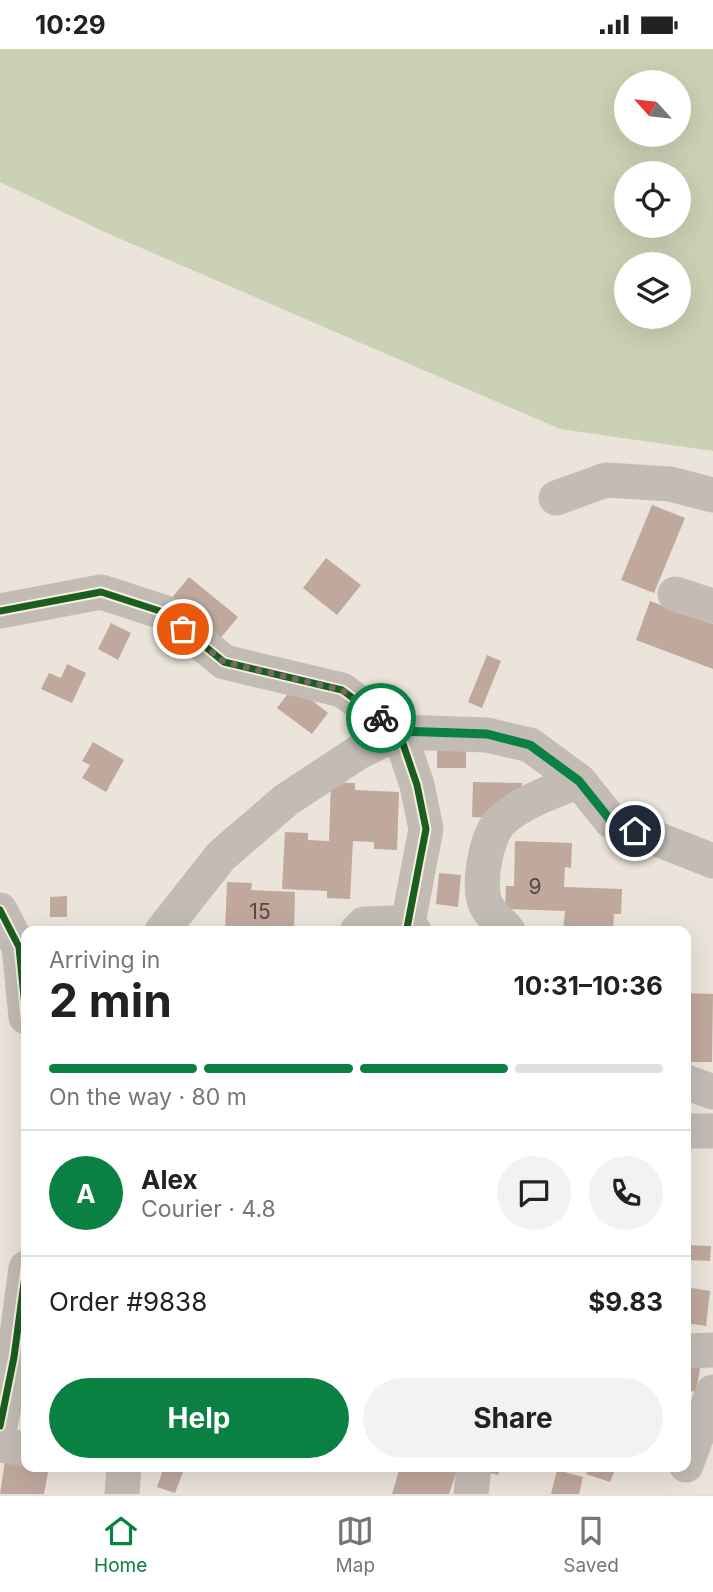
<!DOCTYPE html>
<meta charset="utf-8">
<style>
body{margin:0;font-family:Inter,sans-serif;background:#f2f2f2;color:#222;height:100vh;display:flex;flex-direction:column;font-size:26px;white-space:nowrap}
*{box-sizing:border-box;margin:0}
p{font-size:23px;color:#767676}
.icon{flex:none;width:38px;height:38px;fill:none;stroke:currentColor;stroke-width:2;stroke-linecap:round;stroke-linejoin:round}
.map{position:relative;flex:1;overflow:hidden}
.side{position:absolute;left:21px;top:877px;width:670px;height:546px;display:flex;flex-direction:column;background:#fff;border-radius:14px;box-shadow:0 7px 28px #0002}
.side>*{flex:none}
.needle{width:46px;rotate:297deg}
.controls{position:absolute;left:614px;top:21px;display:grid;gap:14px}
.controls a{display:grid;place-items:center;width:77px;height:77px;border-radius:50%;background:#fff;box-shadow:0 7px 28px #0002;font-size:35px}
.pin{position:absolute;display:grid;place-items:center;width:60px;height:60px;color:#fff;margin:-30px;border:4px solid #fff;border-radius:50%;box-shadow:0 2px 7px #0007}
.courier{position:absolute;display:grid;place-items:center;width:70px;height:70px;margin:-35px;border:5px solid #0b8043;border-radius:50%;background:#fff;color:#222;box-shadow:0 2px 9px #0007}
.summary em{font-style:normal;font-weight:700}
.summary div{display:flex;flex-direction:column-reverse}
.summary{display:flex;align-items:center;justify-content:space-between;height:119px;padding:0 28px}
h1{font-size:46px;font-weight:700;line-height:52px}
.bar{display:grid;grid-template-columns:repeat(4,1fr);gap:10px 7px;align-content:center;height:84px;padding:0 28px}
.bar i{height:9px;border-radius:5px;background:#e0e0e0}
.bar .current{background:#0b8043}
.bar p{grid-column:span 4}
.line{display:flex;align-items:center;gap:18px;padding:0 28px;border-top:2px solid #e0e0e0}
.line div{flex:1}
.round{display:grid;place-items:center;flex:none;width:74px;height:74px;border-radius:37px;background:#f2f2f2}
.primary-button{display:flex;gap:14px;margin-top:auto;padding:14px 28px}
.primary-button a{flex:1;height:80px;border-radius:42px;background:#0b8043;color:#fff;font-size:28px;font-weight:700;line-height:80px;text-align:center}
.primary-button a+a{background:#f2f2f2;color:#222}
.status{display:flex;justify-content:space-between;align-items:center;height:49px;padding:0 35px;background:#fff;direction:ltr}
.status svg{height:19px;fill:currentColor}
.dock{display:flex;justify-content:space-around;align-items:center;height:98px;border-top:2px solid #e0e0e0;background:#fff;font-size:19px;color:#767676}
.dock a{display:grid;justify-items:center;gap:4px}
.dock .current{color:#0b8043}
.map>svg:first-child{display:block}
.green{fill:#cbd1b4;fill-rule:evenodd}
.building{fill:#c0a89c}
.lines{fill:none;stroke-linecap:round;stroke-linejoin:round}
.minor{stroke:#c3bcb5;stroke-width:35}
.cycleway-casing{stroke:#f9efe1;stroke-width:11}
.cycleway{stroke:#1b5e20;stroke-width:7}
.done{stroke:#736a64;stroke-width:7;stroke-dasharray:0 12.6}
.route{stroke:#0b8043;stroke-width:9}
.labels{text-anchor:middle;stroke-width:7;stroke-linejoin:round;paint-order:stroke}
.number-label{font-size:21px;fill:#564942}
</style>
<div class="status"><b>10:29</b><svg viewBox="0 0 49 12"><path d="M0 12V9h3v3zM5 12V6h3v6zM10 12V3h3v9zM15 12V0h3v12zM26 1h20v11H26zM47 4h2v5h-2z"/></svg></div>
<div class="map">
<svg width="713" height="1445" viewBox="0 0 713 1445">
<rect width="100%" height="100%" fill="#ebe4db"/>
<!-- green -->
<path class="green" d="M 0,0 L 713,0 L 713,402 L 560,380 L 109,185 L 0,133 ZM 626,33 L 679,33 L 679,86 L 626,86 ZM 626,124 L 679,124 L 679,177 L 626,177 ZM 626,215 L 679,215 L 679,268 L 626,268 Z"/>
<!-- building -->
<path class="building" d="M 652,456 L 685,469 L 654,544 L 621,531 Z
M 326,509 L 361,536 L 337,566 L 303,539 Z
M 189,528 L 238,568 L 219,591 L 170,551 Z
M 650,552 L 713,575 L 713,620 L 636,591 Z
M 111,574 L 131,584 L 118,611 L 98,600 Z
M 487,606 L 501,612 L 482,659 L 468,653 Z
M 67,615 L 86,624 L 72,654 L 41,640 L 49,624 L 61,629 Z
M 294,637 L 328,664 L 312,685 L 277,659 Z
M 466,688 L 466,719 L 437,719 L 437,689 Z
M 93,693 L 124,711 L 106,743 L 82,729 L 90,716 L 82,712 Z
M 331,733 L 355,734 L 355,741 L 399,743 L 397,801 L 374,800 L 374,793 L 353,792 L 350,850 L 327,849 L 327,842 L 282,840 L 285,783 L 308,784 L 308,791 L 329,792 Z
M 473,733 L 522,734 L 522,752 L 500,769 L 472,768 Z
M 515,792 L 572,794 L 571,819 L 565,818 L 564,838 L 622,840 L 621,865 L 614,865 L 613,882 L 563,882 L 565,862 L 505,860 L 506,837 L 514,837 Z
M 439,824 L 461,826 L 458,858 L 436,855 Z
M 227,833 L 252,834 L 251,841 L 295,843 L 294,882 L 225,882 Z
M 67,847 L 67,868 L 50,868 L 50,848 Z
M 686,944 L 713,945 L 712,1013 L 686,1013 Z
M 688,1196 L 711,1197 L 710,1212 L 688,1211 Z
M 686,1238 L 710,1242 L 706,1277 L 686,1274 Z
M 686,1317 L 700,1319 L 696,1343 L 690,1342 L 688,1362 Z
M 6,1404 L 26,1408 L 26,1418 L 49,1418 L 44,1445 L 0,1445 Z
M 164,1418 L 185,1418 L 175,1444 L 157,1438 Z
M 400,1418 L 458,1418 L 449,1445 L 392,1445 Z
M 484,1418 L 501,1418 L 498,1426 L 483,1422 Z
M 589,1418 L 616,1418 L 610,1433 L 586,1425 Z
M 557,1421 L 583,1428 L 579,1445 L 551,1445 Z"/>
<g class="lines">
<!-- minor -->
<path class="minor" d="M 556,449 L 606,431 L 670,435 L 713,446
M 675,545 L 713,557
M 0,562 L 101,543 L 163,563 L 224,613 L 342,641 L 399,683 L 417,736 L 426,780 L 407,879
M 0,861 L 19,898 L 26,968
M 162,882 L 221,807 L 286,751 L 359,703 L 399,683 L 487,686 L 530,696 L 579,732 L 611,772 L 713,812
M 357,882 L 364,875 L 390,874 L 414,882
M 508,882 C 502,874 492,867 487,858 C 476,840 486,785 502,771 C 523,752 552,743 579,732
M 686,1033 L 713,1043
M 686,1082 L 713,1082
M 686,1302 L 713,1301
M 0,1377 L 14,1308 L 26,1219
M 0,1396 L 26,1400
M 686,1416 L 713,1343
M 122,1445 L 124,1418
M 471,1445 L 474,1418"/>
<!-- cycleway casing -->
<g class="cycleway-casing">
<path id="cycleway" d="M 0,562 L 101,543 L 163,563 L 224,613 L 342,641 L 399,683 L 417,736 L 426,780 L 407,879
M 0,861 L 19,898 L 26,968
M 0,1377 L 14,1308 L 26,1219"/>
</g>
<!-- cycleway -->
<use href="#cycleway" class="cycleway"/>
</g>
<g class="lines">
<!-- done -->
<path class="done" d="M 183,580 L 224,613 L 342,641 L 381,669"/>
<!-- route -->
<path class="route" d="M 381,669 L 399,682 L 487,685 L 530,696 L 579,732 L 611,772 L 635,782"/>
</g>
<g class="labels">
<!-- number labels -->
<g class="number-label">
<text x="535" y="845">9</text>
<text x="260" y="870">15</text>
</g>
</g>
</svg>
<div class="controls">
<a><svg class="needle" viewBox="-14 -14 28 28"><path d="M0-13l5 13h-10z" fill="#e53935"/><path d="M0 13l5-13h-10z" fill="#767676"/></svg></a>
<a><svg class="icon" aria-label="locate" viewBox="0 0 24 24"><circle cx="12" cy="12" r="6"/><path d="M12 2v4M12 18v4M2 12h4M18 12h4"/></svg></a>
<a><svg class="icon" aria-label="layers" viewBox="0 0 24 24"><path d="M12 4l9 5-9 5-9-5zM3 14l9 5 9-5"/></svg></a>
</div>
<div class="pin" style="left:183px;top:580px;background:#ea580c"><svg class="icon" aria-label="bag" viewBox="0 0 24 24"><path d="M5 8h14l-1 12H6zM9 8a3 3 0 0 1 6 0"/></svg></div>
<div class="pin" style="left:635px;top:782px;background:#1f2937"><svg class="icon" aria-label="home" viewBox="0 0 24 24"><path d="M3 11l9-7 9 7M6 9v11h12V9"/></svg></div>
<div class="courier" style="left:381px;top:669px"><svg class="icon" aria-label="bike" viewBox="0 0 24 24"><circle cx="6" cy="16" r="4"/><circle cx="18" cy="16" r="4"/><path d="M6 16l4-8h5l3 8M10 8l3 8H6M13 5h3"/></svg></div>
<section class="side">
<div class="summary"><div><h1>2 min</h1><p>Arriving in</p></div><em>10:31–10:36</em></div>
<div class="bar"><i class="current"></i><i class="current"></i><i class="current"></i><i></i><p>On the way · 80 m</p></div>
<div class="line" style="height:126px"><b class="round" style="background:#0b8043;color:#fff">A</b><div><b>Alex</b><p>Courier · 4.8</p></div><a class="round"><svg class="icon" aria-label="chat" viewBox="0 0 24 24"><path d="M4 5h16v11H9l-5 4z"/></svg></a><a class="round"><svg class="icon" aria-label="phone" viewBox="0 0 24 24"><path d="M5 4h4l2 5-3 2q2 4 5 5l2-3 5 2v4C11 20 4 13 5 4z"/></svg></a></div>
<div class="line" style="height:91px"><div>Order #9838</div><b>$9.83</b></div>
<div class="primary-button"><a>Help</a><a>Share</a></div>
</section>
</div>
<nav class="dock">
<a class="current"><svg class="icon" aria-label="home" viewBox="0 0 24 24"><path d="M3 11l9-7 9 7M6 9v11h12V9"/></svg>Home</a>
<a><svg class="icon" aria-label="map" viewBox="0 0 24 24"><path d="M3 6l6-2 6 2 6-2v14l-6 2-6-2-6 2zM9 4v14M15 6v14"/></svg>Map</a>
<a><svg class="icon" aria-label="saved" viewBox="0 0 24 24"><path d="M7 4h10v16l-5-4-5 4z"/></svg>Saved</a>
</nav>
